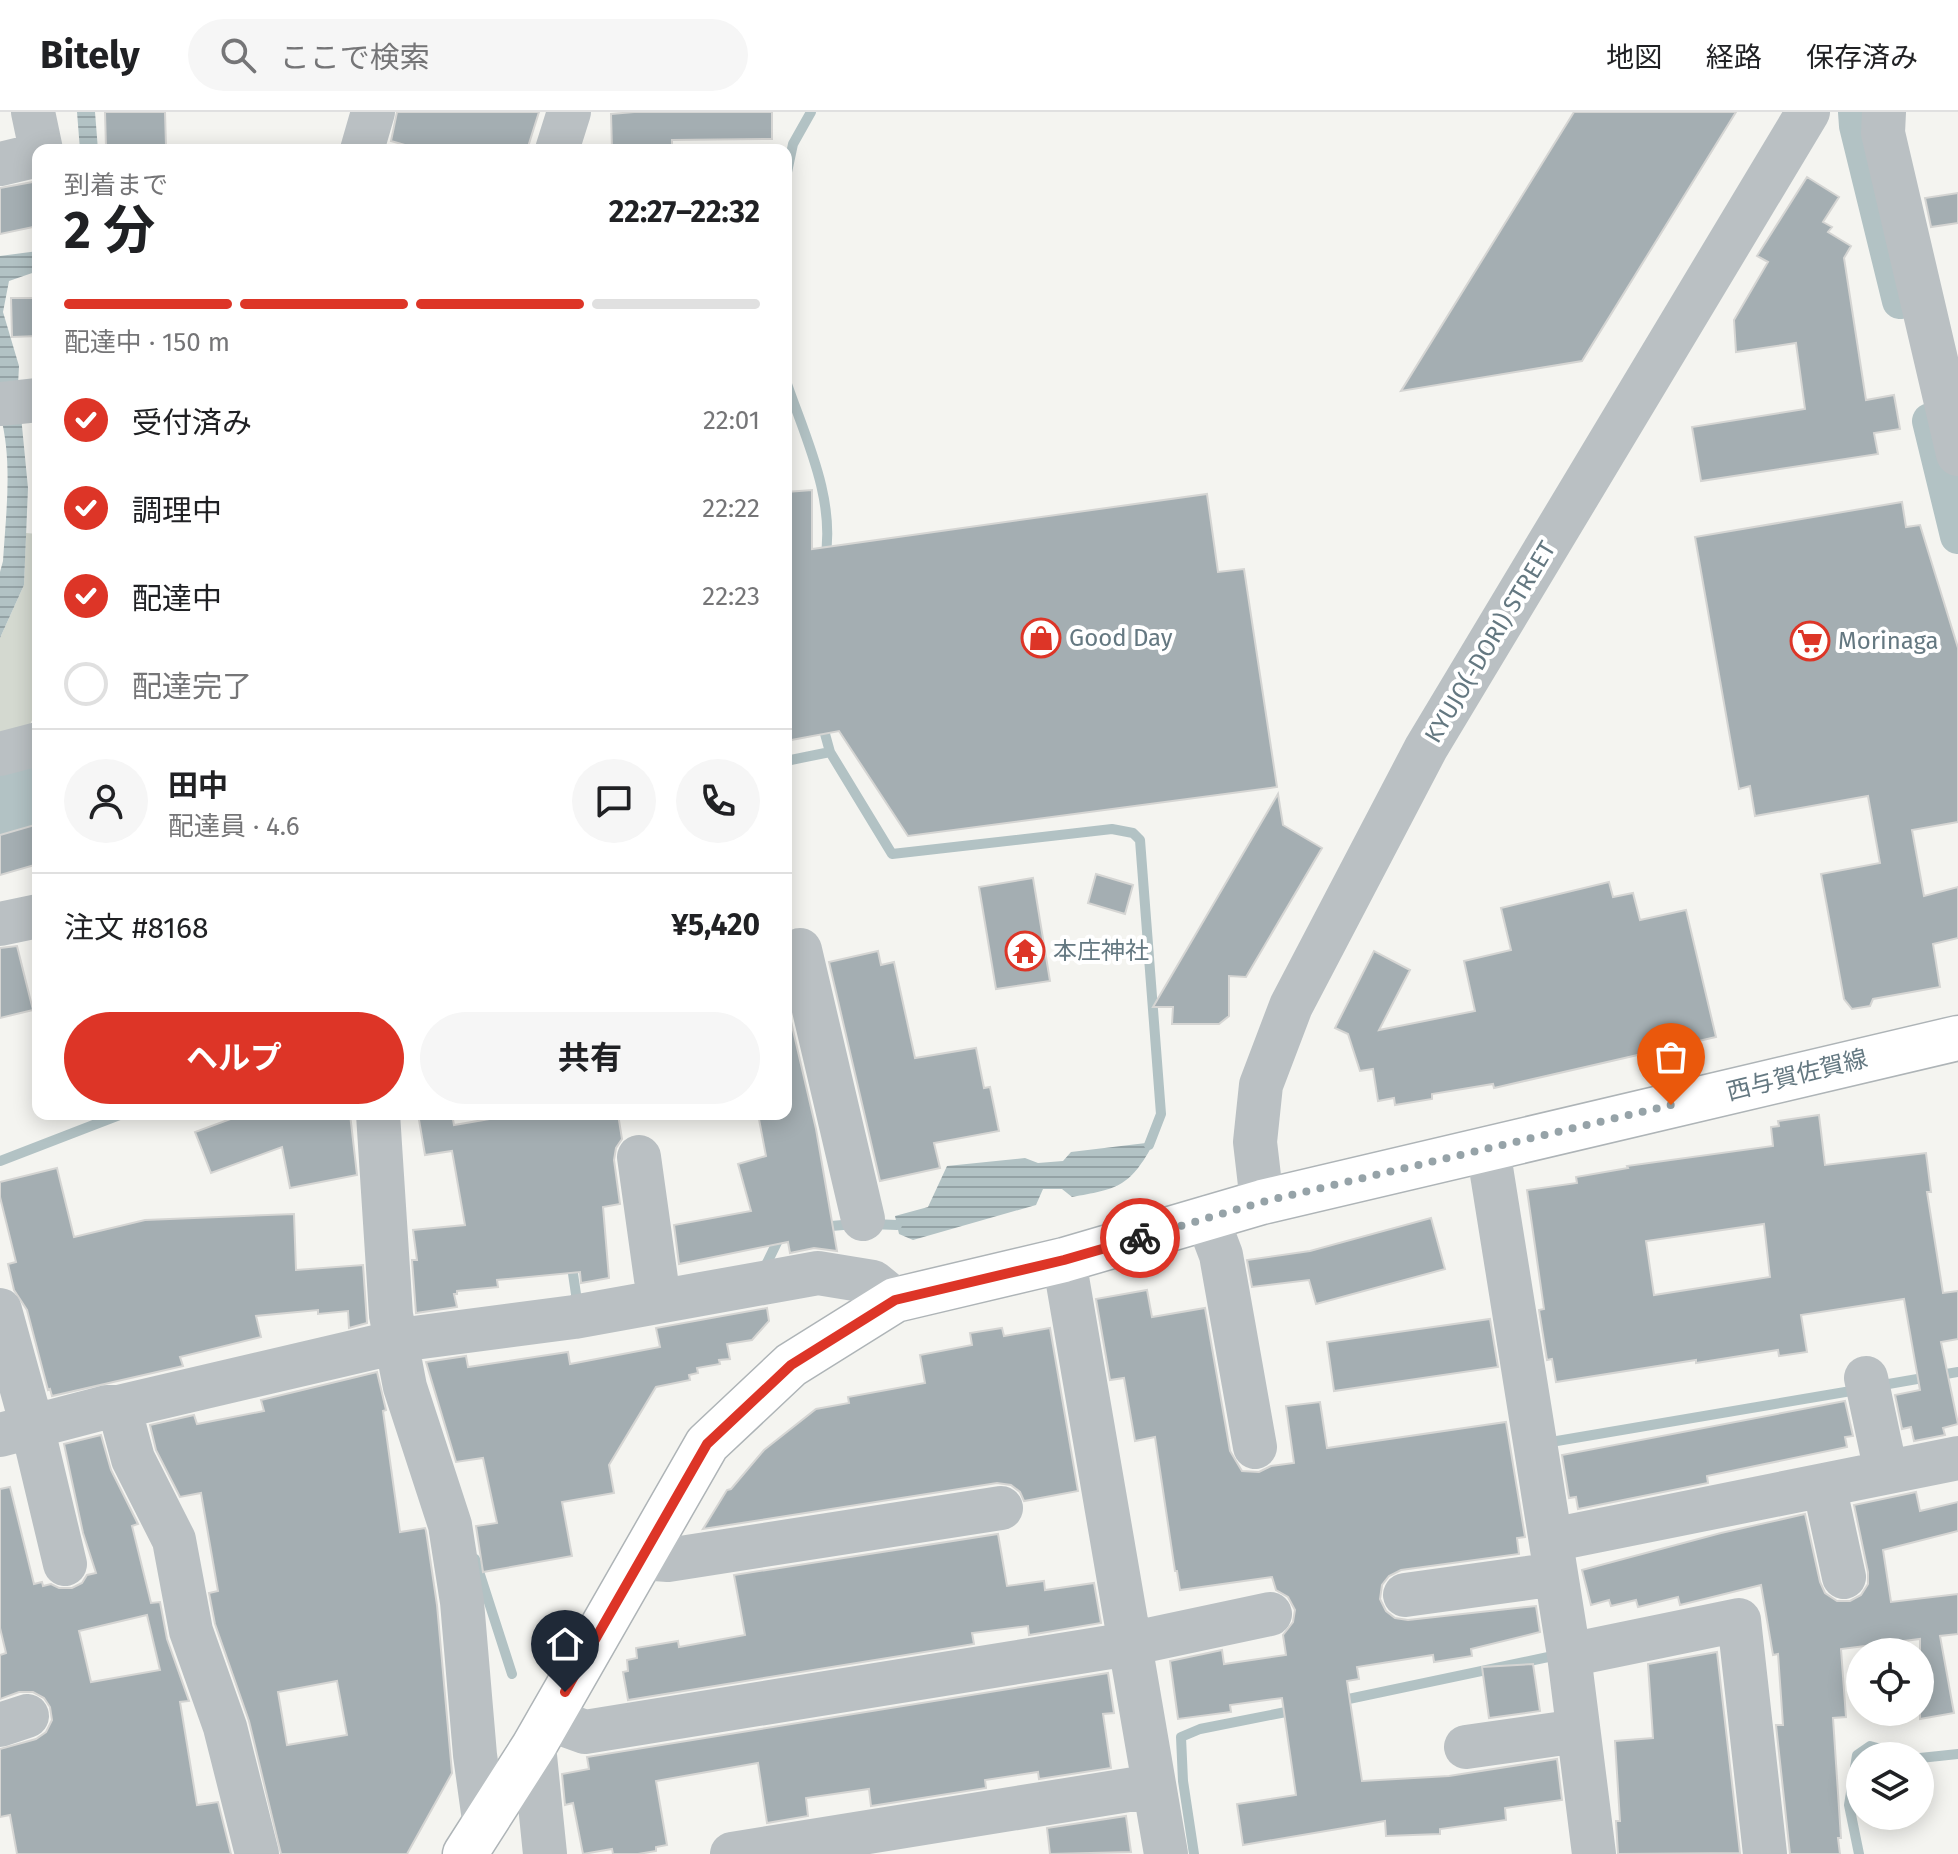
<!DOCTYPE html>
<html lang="ja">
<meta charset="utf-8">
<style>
body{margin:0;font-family:"Fira Sans","Noto Sans JP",sans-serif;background:#f6f6f6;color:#202124;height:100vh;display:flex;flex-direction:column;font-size:30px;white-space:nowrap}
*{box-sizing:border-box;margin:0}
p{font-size:26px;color:#757577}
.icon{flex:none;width:44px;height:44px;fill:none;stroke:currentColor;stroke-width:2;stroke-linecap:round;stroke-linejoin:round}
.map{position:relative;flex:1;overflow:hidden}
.side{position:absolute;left:32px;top:32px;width:760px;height:976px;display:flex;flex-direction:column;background:#fff;border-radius:16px;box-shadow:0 4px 20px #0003}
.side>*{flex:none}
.buttons{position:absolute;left:1846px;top:1526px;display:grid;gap:16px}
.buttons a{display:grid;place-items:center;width:88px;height:88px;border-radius:50%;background:#fff;box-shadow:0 4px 20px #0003;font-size:40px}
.pin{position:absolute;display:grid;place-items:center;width:68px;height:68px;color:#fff;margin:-82px -34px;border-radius:50% 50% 50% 0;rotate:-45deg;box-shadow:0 0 8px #0007}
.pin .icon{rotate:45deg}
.courier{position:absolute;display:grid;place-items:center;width:80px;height:80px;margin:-40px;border:6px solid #dd3527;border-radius:50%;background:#fff;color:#222;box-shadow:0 2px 10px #0007}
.head em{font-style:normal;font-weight:700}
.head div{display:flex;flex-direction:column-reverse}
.head{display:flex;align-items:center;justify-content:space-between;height:136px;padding:0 32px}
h1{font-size:52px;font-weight:700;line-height:60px}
.bar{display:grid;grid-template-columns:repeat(4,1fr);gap:12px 8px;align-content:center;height:96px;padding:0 32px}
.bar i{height:10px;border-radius:6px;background:#e0e0e0}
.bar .active{background:#dd3527}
.bar p{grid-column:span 4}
.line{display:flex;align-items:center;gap:20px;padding:0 32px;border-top:2px solid #e0e0e0}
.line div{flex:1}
.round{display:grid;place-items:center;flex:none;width:84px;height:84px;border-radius:42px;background:#f6f6f6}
ol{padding:0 32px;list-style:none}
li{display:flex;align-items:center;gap:24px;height:88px}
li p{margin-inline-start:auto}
li .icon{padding:8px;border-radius:50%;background:#dd3527;color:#fff;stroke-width:4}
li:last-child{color:#757577}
li i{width:44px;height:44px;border:4px solid #e0e0e0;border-radius:50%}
.button{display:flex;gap:16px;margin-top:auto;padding:16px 32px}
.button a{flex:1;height:92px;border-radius:48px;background:#dd3527;color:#fff;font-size:32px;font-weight:700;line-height:92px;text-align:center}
.button a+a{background:#f6f6f6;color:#202124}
header{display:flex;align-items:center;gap:48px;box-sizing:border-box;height:112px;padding:0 40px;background:#fff;border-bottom:2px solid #e0e0e0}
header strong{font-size:38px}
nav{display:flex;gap:44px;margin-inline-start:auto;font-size:28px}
.search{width:560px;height:72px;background:#f6f6f6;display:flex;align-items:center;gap:20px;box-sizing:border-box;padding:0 28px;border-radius:44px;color:#757577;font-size:30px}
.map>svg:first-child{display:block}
.grass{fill:#d4d9d0}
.water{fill:url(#water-rules)}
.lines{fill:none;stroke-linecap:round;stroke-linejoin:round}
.stream{stroke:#b2c2c4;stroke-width:10}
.canal{stroke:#b2c2c4;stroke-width:36}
.river{stroke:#b2c2c4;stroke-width:62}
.building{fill:#a4aeb2;stroke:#d5d5d3;stroke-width:2;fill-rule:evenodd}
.major-casing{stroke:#aeb4b7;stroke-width:47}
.minor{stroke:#bac0c3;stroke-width:44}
.major{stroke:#fff;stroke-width:44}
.done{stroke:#96a3a8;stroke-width:8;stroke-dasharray:0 14.4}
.route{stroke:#dd3527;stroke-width:10}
.labels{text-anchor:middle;stroke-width:8;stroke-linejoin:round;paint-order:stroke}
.poi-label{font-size:24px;fill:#647881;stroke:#fff;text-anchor:start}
.street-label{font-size:24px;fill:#647881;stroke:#fff}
</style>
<header>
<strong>Bitely</strong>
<div class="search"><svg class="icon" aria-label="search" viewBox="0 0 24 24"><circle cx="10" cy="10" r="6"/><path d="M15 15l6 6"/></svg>ここで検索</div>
<nav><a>地図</a><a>経路</a><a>保存済み</a></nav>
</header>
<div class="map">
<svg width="1958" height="1742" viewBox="0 0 1958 1742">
<defs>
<pattern id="water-rules" width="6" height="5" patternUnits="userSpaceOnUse" patternTransform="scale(2)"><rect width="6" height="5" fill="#b2c2c4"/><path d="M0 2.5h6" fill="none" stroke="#94a2a5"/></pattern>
</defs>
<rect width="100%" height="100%" fill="#f4f4f0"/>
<!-- grass -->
<path class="grass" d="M 26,421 L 38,422 L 38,597 L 30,612 L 38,621 L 38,659 L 0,671 L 0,526 L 24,473 Z"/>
<!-- water -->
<path class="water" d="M 77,0 L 95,0 L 98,38 L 80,38 Z
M 38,139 L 38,159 L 9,169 L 3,200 L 19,254 L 18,273 L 28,376 L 24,473 L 0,526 L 0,460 L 3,449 C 6,401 13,348 0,302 L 0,144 Z
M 1146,1031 L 1152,1034 C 1129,1076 1116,1077 1072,1085 L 1062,1077 L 1043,1077 L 1036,1093 L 913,1128 L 899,1122 L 895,1104 L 928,1095 L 947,1054 L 1025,1046 L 1038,1051 L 1063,1049 L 1071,1040 Z"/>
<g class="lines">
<!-- stream -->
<path class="stream" d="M 786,65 L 793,32 L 811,0
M 786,269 C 805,325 836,387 825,448
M 822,611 L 830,640 L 892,742 L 1112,717 L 1133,721 L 1140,728 L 1161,1002 L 1149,1033
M 786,649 L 830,640
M 0,1049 L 122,1002
M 871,1112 L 897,1113
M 819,1115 L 855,1112
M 571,1148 L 577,1189 L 584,1188
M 761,1155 L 765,1155 L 781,1122
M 1877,1274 L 1958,1260
M 1552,1335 L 1551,1330 L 1857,1278
M 475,1447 L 512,1562
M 1339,1589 L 1553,1544
M 1920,1646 L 1958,1642
M 1194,1742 L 1183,1669 L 1181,1625 L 1200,1617 L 1296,1598
M 1859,1742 L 1849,1693 L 1857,1643 L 1870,1634 L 1906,1644"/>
<!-- canal -->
<path class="canal" d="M 1856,0 L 1857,14 L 1900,189
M 1930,309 L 1958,424"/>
<!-- river -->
<path class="river" d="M 0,695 L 38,684"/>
</g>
<!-- building -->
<path class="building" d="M 105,0 L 165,0 L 166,34 L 106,36 Z
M 397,0 L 539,0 L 527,38 L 422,38 L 391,29 Z
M 634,0 L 772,0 L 772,27 L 672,28 L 672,38 L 612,38 L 611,2 Z
M 1574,0 L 1736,0 L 1582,249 L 1401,279 Z
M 1807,65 L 1839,85 L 1823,110 L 1832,115 L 1828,120 L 1851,134 L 1844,146 L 1866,288 L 1894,283 L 1900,317 L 1874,321 L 1878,342 L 1701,369 L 1692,315 L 1805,297 L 1796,231 L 1736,240 L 1734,208 L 1768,150 L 1757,144 Z
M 38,69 L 38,114 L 0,122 L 0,76 Z
M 1958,81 L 1958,111 L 1931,115 L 1925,86 Z
M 11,186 L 38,186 L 38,224 L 12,225 Z
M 812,378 L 812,437 L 1207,382 L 1218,460 L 1244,457 L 1277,675 L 908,724 L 839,619 L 786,629 L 786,380 Z
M 1902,390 L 1906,415 L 1920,413 L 1958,536 L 1958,710 L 1912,718 L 1924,784 L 1958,775 L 1958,826 L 1933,832 L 1940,875 L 1873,887 L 1870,894 L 1852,897 L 1844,887 L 1821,762 L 1880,751 L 1868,684 L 1755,704 L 1750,674 L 1739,677 L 1695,425 Z
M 1278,682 L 1283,713 L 1322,736 L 1246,865 L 1229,864 L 1229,904 L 1219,912 L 1172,912 L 1173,895 L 1153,895 Z
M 38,712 L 38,752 L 0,763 L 0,723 Z
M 1096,762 L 1133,773 L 1125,802 L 1088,791 Z
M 1033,766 L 1050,869 L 996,877 L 979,775 Z
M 1609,770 L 1613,785 L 1633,781 L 1640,808 L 1686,798 L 1716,925 L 1494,976 L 1493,972 L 1432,982 L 1432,987 L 1395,993 L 1394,986 L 1378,989 L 1373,957 L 1360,959 L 1348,922 L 1335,916 L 1374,839 L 1410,858 L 1379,918 L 1475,899 L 1464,849 L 1511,838 L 1501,796 Z
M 17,834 L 33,898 L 0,906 L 0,836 Z
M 878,839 L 881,853 L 894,850 L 915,946 L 976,936 L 984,976 L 990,975 L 999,1019 L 934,1031 L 940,1056 L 880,1069 L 829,850 Z
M 786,888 L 816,1017 L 837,1139 L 814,1136 L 790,1141 L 788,1130 L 679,1152 L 674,1113 L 751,1099 L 738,1052 L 766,1044 L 758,1002 L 786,1002 Z
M 244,1002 L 350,1002 L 357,1063 L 290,1076 L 282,1035 L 211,1061 L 195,1020 Z
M 418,1002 L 452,1002 L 454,1013 L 519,1002 L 618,1002 L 622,1027 L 616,1036 L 614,1048 L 620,1092 L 603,1095 L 609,1166 L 581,1171 L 580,1160 L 497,1168 L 498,1175 L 457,1179 L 457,1182 L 454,1182 L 457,1195 L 416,1201 L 412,1148 L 417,1148 L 413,1118 L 465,1113 L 452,1039 L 425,1043 Z
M 1819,1003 L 1825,1053 L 1926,1041 L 1931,1080 L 1927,1080 L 1943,1181 L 1958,1179 L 1958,1227 L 1941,1230 L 1958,1312 L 1943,1316 L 1945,1323 L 1914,1329 L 1911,1315 L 1902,1317 L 1895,1283 L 1920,1278 L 1904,1187 L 1801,1203 L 1807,1240 L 1779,1244 L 1778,1238 L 1696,1251 L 1696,1248 L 1556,1270 L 1552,1247 L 1547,1248 L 1539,1198 L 1544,1197 L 1527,1078 L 1577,1071 L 1576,1065 L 1628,1056 L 1627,1054 L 1773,1034 L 1771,1015 L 1779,1014 L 1778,1009 ZM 1764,1112 L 1770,1165 L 1654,1183 L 1646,1129 Z
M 57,1056 L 74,1125 L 145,1108 L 294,1102 L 296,1158 L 363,1153 L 367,1211 L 349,1216 L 348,1199 L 318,1202 L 318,1198 L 256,1204 L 261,1225 L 180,1245 L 183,1254 L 52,1284 L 50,1277 L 48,1278 L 27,1198 L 14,1178 L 8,1152 L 16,1150 L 0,1085 L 0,1070 Z
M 1431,1106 L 1445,1157 L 1316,1192 L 1309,1168 L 1252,1175 L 1247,1148 L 1310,1139 Z
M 1147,1178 L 1152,1205 L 1205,1196 L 1230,1339 L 1242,1359 L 1259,1360 L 1271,1354 L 1294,1351 L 1286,1294 L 1320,1290 L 1327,1336 L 1506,1310 L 1525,1425 L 1517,1426 L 1519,1442 L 1401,1458 L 1389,1464 L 1382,1473 L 1380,1487 L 1386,1499 L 1395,1506 L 1408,1508 L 1536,1494 L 1540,1520 L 1471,1537 L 1472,1544 L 1434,1550 L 1433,1543 L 1357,1555 L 1359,1567 L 1347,1569 L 1362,1669 L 1449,1664 L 1557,1647 L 1562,1688 L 1505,1696 L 1506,1708 L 1440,1717 L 1440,1722 L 1386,1724 L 1385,1709 L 1243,1733 L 1237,1692 L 1296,1683 L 1282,1586 L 1230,1593 L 1231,1600 L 1178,1607 L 1170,1549 L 1222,1538 L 1224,1552 L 1286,1543 L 1283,1523 L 1293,1510 L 1295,1498 L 1288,1485 L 1276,1478 L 1272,1465 L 1180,1478 L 1177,1459 L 1175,1459 L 1155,1325 L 1135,1329 L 1124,1266 L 1110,1268 L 1096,1187 Z
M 767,1196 L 769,1209 L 752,1228 L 727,1232 L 730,1247 L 719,1248 L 720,1252 L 697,1256 L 698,1261 L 689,1263 L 690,1268 L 656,1275 L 609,1353 L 614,1381 L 562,1390 L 572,1444 L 483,1460 L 476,1414 L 497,1411 L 483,1346 L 456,1350 L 426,1250 L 466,1244 L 468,1255 L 568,1240 L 570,1252 L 660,1235 L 656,1216 Z
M 1490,1207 L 1498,1255 L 1334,1279 L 1327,1230 Z
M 1002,1216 L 1004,1224 L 1050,1216 L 1078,1379 L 1024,1389 L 1020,1380 L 1011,1373 L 997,1371 L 703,1417 L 727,1378 L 731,1377 L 764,1338 L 816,1297 L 849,1291 L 848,1285 L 925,1271 L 920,1243 L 972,1233 L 970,1221 Z
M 377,1260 L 386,1298 L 383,1299 L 400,1420 L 425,1416 L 426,1419 L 437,1493 L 452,1661 L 407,1742 L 281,1742 L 249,1609 L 215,1512 L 209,1481 L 218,1479 L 201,1381 L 180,1385 L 156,1338 L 150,1313 L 194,1303 L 197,1312 L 264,1299 L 261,1288 ZM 337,1569 L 347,1623 L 287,1633 L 278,1580 Z
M 1845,1289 L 1853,1324 L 1845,1325 L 1847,1335 L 1707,1364 L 1708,1371 L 1578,1397 L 1576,1385 L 1569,1386 L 1562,1343 Z
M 101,1323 L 111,1358 L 138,1412 L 132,1414 L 151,1491 L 160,1490 L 167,1527 L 189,1589 L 180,1590 L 197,1693 L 218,1690 L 231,1742 L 17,1742 L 10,1703 L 0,1705 L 0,1637 L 36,1627 L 46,1620 L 52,1608 L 50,1595 L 44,1586 L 33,1580 L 19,1580 L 0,1587 L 0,1543 L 6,1541 L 0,1516 L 0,1377 L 10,1375 L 34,1472 L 42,1470 L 43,1474 L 51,1472 L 59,1476 L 72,1476 L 82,1471 L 87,1463 L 96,1461 L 83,1421 L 64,1332 ZM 147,1503 L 160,1558 L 91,1570 L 79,1519 Z
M 1916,1380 L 1920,1399 L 1958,1390 L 1958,1419 L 1883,1438 L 1891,1490 L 1958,1482 L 1958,1522 L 1940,1524 L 1954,1601 L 1920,1607 L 1920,1527 L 1841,1537 L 1846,1605 L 1833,1606 L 1841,1726 L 1838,1726 L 1840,1742 L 1790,1742 L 1776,1613 L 1783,1613 L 1778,1542 L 1773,1543 L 1761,1473 L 1680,1493 L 1678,1485 L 1638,1495 L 1636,1488 L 1611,1494 L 1609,1488 L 1591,1493 L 1582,1458 L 1721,1421 L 1805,1402 L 1820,1470 L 1825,1481 L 1837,1489 L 1850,1489 L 1861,1483 L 1868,1472 L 1868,1460 L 1854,1393 Z
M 998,1422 L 1007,1474 L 1044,1469 L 1045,1478 L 1094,1471 L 1101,1511 L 1029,1523 L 1028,1514 L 972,1521 L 974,1532 L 628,1588 L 623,1560 L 628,1559 L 627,1548 L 637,1546 L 636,1536 L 678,1529 L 679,1535 L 745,1523 L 734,1463 Z
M 1717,1540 L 1740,1741 L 1618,1742 L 1616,1709 L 1620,1709 L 1615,1629 L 1653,1626 L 1648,1552 Z
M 1533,1552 L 1540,1599 L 1489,1606 L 1482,1555 Z
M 1108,1561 L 1114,1601 L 1103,1602 L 1111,1656 L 1039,1667 L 1038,1660 L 985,1668 L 986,1676 L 871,1694 L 869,1677 L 806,1686 L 808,1704 L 767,1711 L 758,1651 L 656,1669 L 667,1733 L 656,1735 L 656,1739 L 638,1742 L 613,1742 L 612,1737 L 583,1742 L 573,1691 L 565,1693 L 562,1662 L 589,1657 L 587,1645 Z
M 1126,1704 L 1131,1740 L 1050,1742 L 1047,1716 Z"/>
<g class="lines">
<!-- major casing -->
<g class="major-casing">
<path id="major" d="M 465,1742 L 534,1634 L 707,1332 L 791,1253 L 895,1188 L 1064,1148 L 1262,1090 L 1958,926"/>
</g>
<!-- minor -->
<path class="minor" d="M 33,0 L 41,38
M 1884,0 L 1883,21 L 1958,342
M 362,38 L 373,0
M 557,38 L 569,0
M 0,52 L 38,43
M 0,292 L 38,288
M 0,642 L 38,632
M 0,812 L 38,804
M 800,838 L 863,1107
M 378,1002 L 391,1203 L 405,1275 L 450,1413 L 462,1490 L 475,1643 L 484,1708
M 1488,1037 L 1569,1543 L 1594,1742
M 639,1045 L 656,1167
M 1262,1090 L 1255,1030 L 1261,973 L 1291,894 L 1426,636 L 1808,0
M 1207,1106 L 1221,1143 L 1255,1335
M 1064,1148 L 1166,1742
M 0,1198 L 32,1314 L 65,1452
M 1866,1266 L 1886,1360
M 119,1295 L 133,1347 L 174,1428 L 191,1519 L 225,1615 L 257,1742
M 0,1323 L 107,1295 L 119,1295 L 414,1226 L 574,1205 L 818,1161 L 873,1170 L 895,1188
M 1824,1373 L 1844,1465
M 1551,1428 L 1958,1346
M 642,1446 L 668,1448 L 1001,1396
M 1405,1483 L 1556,1462
M 1569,1543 L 1739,1508 L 1765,1742
M 549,1607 L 585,1620 L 1129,1532 L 1270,1502
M 0,1613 L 27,1604
M 534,1634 L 545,1742
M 1466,1635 L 1578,1619
M 732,1742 L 1153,1674"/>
<!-- major -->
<use href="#major" class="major"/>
</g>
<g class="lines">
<!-- done -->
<path class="done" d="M 1140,1126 L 1262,1090 L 1671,993"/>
<!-- route -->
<path class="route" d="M 565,1580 L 707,1332 L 791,1253 L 895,1188 L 1064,1148 L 1140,1126"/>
</g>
<!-- icons -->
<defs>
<g id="shop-ring" transform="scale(2)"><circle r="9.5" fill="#fff" stroke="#dd3527" stroke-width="1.5"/><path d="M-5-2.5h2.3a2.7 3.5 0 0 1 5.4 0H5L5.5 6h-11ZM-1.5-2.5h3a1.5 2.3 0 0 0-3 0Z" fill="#dd3527"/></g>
<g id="supermarket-ring" transform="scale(2)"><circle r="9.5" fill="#fff" stroke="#dd3527" stroke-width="1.5"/><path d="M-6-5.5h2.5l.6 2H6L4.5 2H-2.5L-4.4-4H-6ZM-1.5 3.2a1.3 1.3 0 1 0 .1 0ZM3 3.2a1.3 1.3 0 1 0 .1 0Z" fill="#dd3527"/></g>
<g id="temple-ring" transform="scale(2)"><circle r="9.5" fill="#fff" stroke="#dd3527" stroke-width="1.5"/><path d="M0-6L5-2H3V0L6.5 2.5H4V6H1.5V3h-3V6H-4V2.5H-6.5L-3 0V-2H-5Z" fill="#dd3527"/></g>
</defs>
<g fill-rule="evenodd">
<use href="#shop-ring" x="1041" y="526"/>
<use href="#supermarket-ring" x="1810" y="529"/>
<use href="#temple-ring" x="1025" y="839"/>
</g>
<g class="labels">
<!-- poi labels -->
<g class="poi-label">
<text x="1069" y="534">Good Day</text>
<text x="1838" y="537">Morinaga</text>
<text x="1053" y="847">本庄神社</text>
</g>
<!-- street labels -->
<g class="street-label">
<text transform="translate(1490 530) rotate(-59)" y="8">KYUJO(-DORI) STREET</text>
<text transform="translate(1797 963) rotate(-14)" y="8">西与賀佐賀線</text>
</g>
</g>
</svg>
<div class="buttons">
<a><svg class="icon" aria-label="locate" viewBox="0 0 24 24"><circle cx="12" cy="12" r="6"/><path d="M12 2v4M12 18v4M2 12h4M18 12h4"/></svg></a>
<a><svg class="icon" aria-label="layers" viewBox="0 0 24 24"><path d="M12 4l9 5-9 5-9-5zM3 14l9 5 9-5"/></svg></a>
</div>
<div class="pin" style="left:1671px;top:993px;background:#ea580c"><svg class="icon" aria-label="bag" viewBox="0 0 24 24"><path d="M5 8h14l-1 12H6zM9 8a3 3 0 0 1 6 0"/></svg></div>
<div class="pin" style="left:565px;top:1580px;background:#1f2937"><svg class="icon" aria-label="home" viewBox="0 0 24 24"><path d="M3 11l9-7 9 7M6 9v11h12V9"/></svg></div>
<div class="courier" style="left:1140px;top:1126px"><svg class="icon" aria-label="bike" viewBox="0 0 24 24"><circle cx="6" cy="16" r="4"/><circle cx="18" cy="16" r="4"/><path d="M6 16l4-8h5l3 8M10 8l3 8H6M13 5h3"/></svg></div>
<section class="side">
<div class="head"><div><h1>2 分</h1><p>到着まで</p></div><em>22:27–22:32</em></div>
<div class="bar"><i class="active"></i><i class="active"></i><i class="active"></i><i></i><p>配達中 · 150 m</p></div>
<ol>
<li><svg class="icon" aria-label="check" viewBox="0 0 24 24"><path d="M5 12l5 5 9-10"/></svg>受付済み<p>22:01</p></li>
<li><svg class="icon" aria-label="check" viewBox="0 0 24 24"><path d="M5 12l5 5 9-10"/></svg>調理中<p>22:22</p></li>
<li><svg class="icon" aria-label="check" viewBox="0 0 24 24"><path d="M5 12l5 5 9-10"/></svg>配達中<p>22:23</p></li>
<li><i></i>配達完了</li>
</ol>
<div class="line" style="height:144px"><a class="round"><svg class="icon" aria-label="person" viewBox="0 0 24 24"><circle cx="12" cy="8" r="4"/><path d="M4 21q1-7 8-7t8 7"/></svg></a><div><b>田中</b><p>配達員 · 4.6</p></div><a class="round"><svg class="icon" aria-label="chat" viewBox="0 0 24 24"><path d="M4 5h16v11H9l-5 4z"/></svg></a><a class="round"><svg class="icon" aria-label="phone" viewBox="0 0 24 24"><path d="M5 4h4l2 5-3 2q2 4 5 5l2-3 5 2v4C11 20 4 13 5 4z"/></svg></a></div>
<div class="line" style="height:104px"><div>注文 #8168</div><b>¥5,420</b></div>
<div class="button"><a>ヘルプ</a><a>共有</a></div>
</section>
</div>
